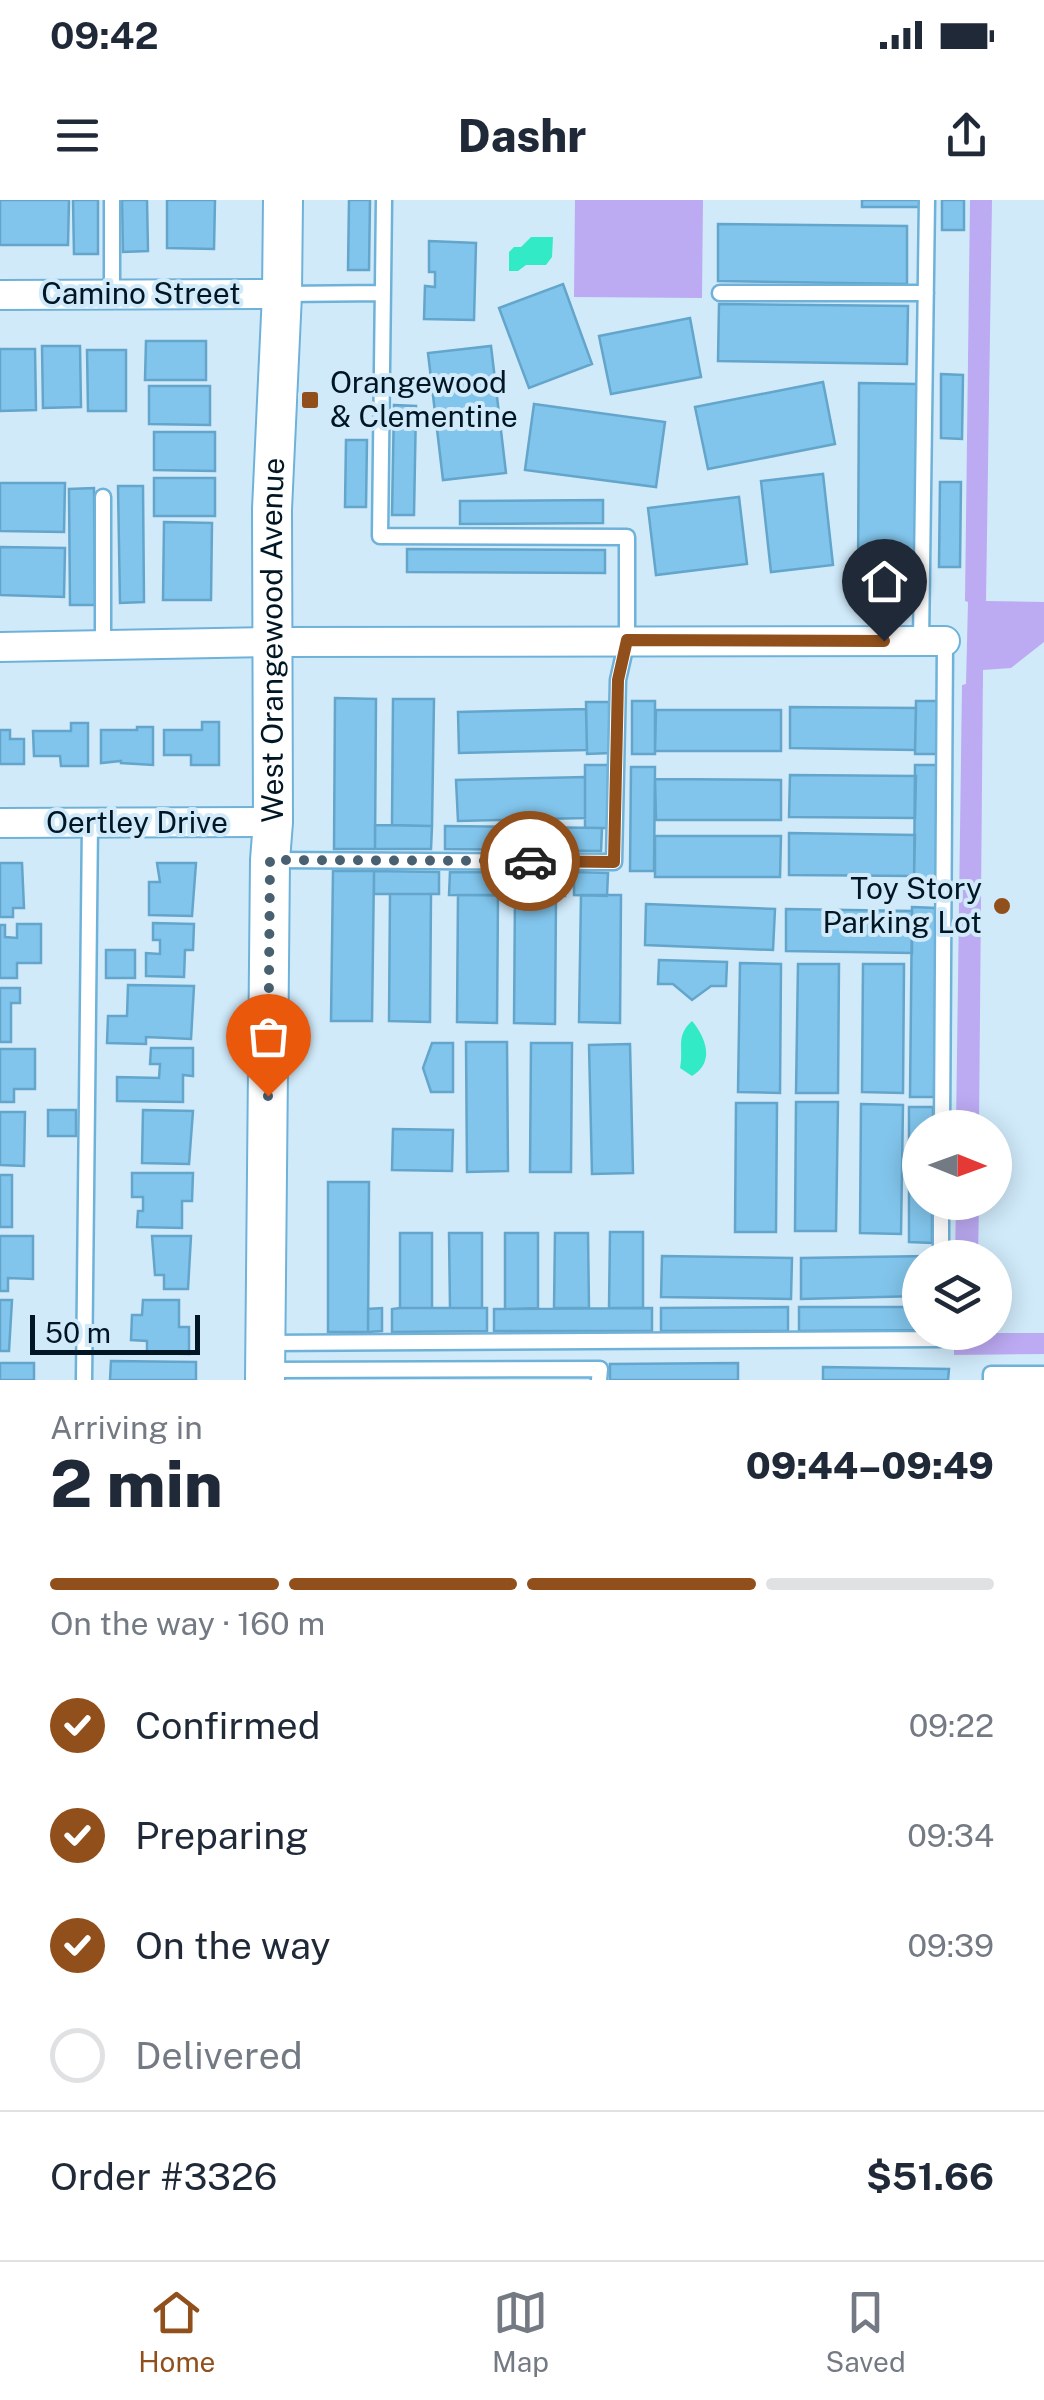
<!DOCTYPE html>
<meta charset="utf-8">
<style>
body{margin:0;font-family:"Public Sans",sans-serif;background:#f6f6f7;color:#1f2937;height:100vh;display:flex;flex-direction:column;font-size:38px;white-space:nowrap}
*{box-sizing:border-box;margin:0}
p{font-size:32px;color:#747a83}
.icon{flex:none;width:55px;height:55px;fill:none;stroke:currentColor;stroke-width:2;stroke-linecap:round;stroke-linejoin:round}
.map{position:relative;height:1180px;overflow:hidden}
.side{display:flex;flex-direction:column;background:#fff;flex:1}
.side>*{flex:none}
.needle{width:65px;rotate:91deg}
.fabs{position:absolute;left:902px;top:910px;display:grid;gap:20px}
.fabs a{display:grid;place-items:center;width:110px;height:110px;border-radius:50%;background:#fff;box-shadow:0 5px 25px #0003;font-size:50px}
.scale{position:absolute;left:30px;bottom:25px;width:170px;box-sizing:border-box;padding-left:10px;border:5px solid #001625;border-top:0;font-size:28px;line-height:35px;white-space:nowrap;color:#001625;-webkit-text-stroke:8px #d0eafa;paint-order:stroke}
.pin{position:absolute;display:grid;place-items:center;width:85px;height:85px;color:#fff;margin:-102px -42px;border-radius:50% 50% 50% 0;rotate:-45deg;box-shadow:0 0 10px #0007}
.pin .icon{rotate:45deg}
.courier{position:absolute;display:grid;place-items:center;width:100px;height:100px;margin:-50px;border:8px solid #91501b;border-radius:50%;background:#fff;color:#222;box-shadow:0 2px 12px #0007}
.headline em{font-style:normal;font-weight:800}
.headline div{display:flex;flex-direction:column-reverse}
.headline{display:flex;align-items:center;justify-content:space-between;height:170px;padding:0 50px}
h1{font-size:65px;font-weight:800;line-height:75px}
.bar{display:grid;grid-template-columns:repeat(4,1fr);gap:15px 10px;align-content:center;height:120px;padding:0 50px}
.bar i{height:12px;border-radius:8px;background:#e0e1e3}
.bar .active{background:#91501b}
.bar p{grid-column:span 4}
.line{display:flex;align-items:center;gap:25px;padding:0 50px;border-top:2px solid #e0e1e3}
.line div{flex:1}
ol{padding:0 50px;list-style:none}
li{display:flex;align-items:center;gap:30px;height:110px}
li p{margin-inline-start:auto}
li .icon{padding:10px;border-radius:50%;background:#91501b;color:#fff;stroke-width:4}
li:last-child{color:#747a83}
li i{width:55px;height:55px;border:5px solid #e0e1e3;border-radius:50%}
.status{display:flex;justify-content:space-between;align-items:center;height:70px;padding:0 50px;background:#fff;direction:ltr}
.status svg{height:28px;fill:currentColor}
header{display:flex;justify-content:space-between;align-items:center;height:130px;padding:0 50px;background:#fff;font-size:45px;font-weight:800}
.menu{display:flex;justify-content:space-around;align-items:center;height:140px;border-top:2px solid #e0e1e3;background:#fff;font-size:28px;color:#747a83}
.menu a{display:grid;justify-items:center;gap:5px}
.menu .active{color:#91501b}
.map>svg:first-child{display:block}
.green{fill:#bcaaf3}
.water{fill:#32ebc6}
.building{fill:#82c5ec;stroke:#63a5cb;stroke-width:2.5}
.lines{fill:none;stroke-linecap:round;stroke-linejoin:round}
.lane-casing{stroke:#6fb2d9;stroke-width:19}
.street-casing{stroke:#6fb2d9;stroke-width:32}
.secondary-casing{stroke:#6fb2d9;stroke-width:42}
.lane{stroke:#fff;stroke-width:14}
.street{stroke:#fff;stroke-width:28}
.secondary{stroke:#fff;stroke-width:38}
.done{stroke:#496070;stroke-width:10;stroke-dasharray:0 18}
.route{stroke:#91501b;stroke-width:12}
.poi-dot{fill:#91501b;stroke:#d0eafa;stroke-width:4}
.labels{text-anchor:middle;stroke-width:8;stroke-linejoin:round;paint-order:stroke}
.street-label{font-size:30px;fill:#001625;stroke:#d0eafa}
.poi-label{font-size:30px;fill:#001625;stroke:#d0eafa;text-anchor:start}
</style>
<div class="status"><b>09:42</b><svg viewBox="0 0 49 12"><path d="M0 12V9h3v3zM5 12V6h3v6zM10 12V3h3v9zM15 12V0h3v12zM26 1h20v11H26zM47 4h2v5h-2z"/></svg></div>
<header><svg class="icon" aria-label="menu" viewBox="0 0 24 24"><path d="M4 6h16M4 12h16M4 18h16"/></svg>Dashr<svg class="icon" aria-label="share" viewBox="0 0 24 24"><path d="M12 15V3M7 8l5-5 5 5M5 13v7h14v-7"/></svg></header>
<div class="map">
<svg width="1044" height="1180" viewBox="0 0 1044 1180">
<rect width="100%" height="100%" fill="#d0eafa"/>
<!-- green -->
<path class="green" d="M 575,0 L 703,0 L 702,98 L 574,97 Z
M 970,0 L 992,0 L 986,401 L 1044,402 L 1044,442 L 1011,468 L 983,470 L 979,927 L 956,928 L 962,485 L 966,484 L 968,402 L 965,401 Z
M 956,1003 L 979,1003 L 978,1057 L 955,1057 Z
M 954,1133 L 1044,1133 L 1044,1154 L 954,1155 Z"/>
<!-- water -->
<path class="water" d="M 531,37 L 553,37 L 552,57 L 546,65 L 526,65 L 518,71 L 509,71 L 509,52 L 514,47 L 521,47 Z
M 692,821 C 705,836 716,862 692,876 L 680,868 C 684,848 675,836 692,821 Z"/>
<!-- building -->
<path class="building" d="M 0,0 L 69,0 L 68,45 L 0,45 Z
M 73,0 L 98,0 L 98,54 L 74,54 Z
M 122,0 L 147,0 L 148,51 L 123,52 Z
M 167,0 L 215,0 L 214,49 L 167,48 Z
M 349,0 L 370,0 L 369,70 L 348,70 Z
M 862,0 L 920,0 L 919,7 L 862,7 Z
M 942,0 L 964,0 L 964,30 L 942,30 Z
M 718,24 L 907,26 L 907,84 L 718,81 Z
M 429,41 L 476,43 L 474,120 L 424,119 L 425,86 L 435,87 L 435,72 L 429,72 Z
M 563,84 L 592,164 L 529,188 L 499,108 Z
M 719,104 L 908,106 L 907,164 L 718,161 Z
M 690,118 L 701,177 L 611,194 L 599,136 Z
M 146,141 L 206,141 L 206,180 L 145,180 Z
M 42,146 L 80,146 L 81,207 L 43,208 Z
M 491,146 L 506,273 L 443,280 L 428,153 Z
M 0,149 L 35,149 L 36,210 L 0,211 Z
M 87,150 L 126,150 L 126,211 L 88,211 Z
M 941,174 L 963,175 L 962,239 L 941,238 Z
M 823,182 L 835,244 L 708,269 L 695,207 Z
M 859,183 L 917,184 L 915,380 L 858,379 Z
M 149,186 L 210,186 L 210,225 L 149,224 Z
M 534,204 L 665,222 L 656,287 L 525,270 Z
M 394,205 L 416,206 L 414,315 L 392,315 Z
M 154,232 L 215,232 L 215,271 L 154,270 Z
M 346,240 L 367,240 L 366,307 L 345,307 Z
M 823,274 L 833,365 L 771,372 L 761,281 Z
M 154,278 L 215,278 L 215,316 L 154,316 Z
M 940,282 L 961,282 L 960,367 L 939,367 Z
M 0,283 L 65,283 L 64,332 L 0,331 Z
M 118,286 L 143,286 L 144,402 L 120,403 Z
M 94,288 L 95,405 L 70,405 L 69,289 Z
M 739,297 L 747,364 L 656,375 L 648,308 Z
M 603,300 L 603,323 L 460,324 L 460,301 Z
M 164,322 L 212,323 L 211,400 L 163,400 Z
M 0,347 L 65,348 L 64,397 L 0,395 Z
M 407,349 L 605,350 L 605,373 L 407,372 Z
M 335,498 L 376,499 L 375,649 L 334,649 Z
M 393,499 L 434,499 L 432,626 L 392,625 Z
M 632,501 L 655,501 L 655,554 L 632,554 Z
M 916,501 L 939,501 L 939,554 L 915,554 Z
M 586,502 L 609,502 L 610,553 L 587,554 Z
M 790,507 L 916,508 L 915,550 L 790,548 Z
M 586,509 L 587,550 L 459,553 L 458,512 Z
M 656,510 L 781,510 L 781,551 L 655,551 Z
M 202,522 L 219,522 L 219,565 L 191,565 L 191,555 L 164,555 L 164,530 L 202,530 Z
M 71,523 L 88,523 L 88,566 L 61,566 L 60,556 L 34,556 L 33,531 L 71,531 Z
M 137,527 L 153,527 L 153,565 L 121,563 L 121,561 L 101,563 L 101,530 L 137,530 Z
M 0,530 L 10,530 L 10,539 L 24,539 L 24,564 L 0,564 Z
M 585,565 L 608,565 L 608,628 L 585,628 Z
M 915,565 L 938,565 L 936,689 L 914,689 Z
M 631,567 L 655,567 L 654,671 L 630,671 Z
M 790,575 L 916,576 L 915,618 L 789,617 Z
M 585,577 L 585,618 L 458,621 L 456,580 Z
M 655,579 L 781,580 L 781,620 L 656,620 Z
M 375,625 L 432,626 L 431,649 L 375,649 Z
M 445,626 L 602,628 L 601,651 L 445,649 Z
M 789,633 L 915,635 L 914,676 L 789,675 Z
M 655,636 L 781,636 L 780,677 L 655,677 Z
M 0,663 L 22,663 L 24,708 L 13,708 L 13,717 L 0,717 Z
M 157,663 L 196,663 L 192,716 L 149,715 L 149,682 L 160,682 Z
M 333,671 L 374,671 L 372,821 L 331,821 Z
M 374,671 L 439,672 L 439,694 L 374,694 Z
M 450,672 L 565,673 L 565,696 L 449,695 Z
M 574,672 L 608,673 L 607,696 L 574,695 Z
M 390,694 L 431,694 L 430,822 L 389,821 Z
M 458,695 L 498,695 L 497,823 L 457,822 Z
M 515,695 L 556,696 L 555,824 L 514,823 Z
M 581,695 L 621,695 L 620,823 L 579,822 Z
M 646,704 L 775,709 L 773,750 L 645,745 Z
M 912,707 L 936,708 L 934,897 L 910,897 Z
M 786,709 L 912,711 L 912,753 L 786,751 Z
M 153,723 L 194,724 L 193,750 L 185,750 L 184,777 L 146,776 L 146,753 L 160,754 L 160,740 L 153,740 Z
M 17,724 L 41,724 L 41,763 L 17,763 L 17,778 L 0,778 L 0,725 L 5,725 L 5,737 L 17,738 Z
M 106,750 L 135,750 L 135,778 L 106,778 Z
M 659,760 L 727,762 L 726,786 L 711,786 L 692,800 L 673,784 L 658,784 Z
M 740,763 L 781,764 L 780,893 L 738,892 Z
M 798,764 L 839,764 L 838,893 L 796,893 Z
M 863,764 L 904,764 L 903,893 L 862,892 Z
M 128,785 L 194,786 L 191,839 L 146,837 L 146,844 L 107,843 L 108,816 L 127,816 Z
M 0,788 L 20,788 L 20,803 L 11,803 L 11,842 L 0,842 Z
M 466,842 L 507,842 L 508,971 L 467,972 Z
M 432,843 L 453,843 L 453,892 L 431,892 L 423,868 Z
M 531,843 L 572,843 L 571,972 L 530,972 Z
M 630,844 L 633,973 L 592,974 L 589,845 Z
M 151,848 L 193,848 L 193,876 L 183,875 L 183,902 L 117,901 L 117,877 L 159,878 L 160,864 L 150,864 Z
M 0,849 L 35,849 L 35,889 L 14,889 L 14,902 L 0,902 Z
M 796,902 L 838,902 L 836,1031 L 795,1031 Z
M 736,903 L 777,903 L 776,1032 L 735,1032 Z
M 861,904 L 903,905 L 901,1034 L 860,1033 Z
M 909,907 L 933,907 L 933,928 L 920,928 L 920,1002 L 932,1002 L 932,1043 L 909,1042 Z
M 48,910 L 76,910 L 76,936 L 48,936 Z
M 143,910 L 193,911 L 189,964 L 142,963 Z
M 0,912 L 25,912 L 24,966 L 0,965 Z
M 393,929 L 453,930 L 452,971 L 392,970 Z
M 132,973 L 193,973 L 192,1001 L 182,1001 L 182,1028 L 137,1027 L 138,1011 L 143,1011 L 143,997 L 132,997 Z
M 0,975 L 12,975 L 12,1027 L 0,1027 Z
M 328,982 L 369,982 L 368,1132 L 328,1132 Z
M 610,1032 L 643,1032 L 643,1108 L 609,1108 Z
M 400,1033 L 432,1033 L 432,1108 L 400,1108 Z
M 449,1033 L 482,1033 L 482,1108 L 450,1108 Z
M 505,1033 L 538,1033 L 538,1108 L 505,1109 Z
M 555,1033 L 588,1033 L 589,1108 L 554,1108 Z
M 0,1036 L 33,1036 L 33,1079 L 8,1078 L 8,1091 L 0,1091 Z
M 152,1036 L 191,1036 L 188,1089 L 164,1089 L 164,1075 L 155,1075 Z
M 662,1056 L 792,1058 L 791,1099 L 661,1097 Z
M 929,1056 L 920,1058 L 920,1096 L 801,1099 L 801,1058 Z
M 0,1100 L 12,1100 L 9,1151 L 0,1151 Z
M 143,1100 L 179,1100 L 179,1127 L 189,1127 L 189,1154 L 147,1153 L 147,1141 L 131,1140 L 132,1115 L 142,1115 Z
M 788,1107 L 788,1131 L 661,1131 L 661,1108 Z
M 799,1107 L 920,1107 L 920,1130 L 799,1131 Z
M 382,1108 L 382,1131 L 368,1132 L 368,1109 Z
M 400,1108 L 487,1108 L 487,1131 L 392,1132 L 392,1109 Z
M 652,1108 L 652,1131 L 494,1131 L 494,1109 Z
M 111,1161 L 196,1162 L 196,1180 L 110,1180 Z
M 0,1163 L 34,1163 L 34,1180 L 0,1180 Z
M 738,1163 L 738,1180 L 610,1180 L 610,1164 Z
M 823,1167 L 949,1169 L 948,1180 L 823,1180 Z"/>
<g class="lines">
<!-- lane casing -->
<g class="lane-casing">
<path id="lane" d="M 112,0 L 112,94
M 720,93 L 926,93
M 283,94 L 383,93
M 921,441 L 927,0
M 103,445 L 103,297
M 271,660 L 614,662 L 618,480 L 627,440 L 627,337 L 380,336 L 384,0
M 942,928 L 945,441
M 941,1058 L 941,1002
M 266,1143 L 940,1139 L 940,1132
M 266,1170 L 600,1169 L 599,1180
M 84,1180 L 90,623
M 991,1180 L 991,1174 L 1044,1174"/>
</g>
<!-- street casing -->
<g class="street-casing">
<path id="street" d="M 0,95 L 282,94
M 0,447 L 272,442 L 945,441
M 0,623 L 273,622"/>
</g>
<!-- secondary casing -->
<g class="secondary-casing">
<g id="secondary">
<path id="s1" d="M 265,1180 L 270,660 L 273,622 L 272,309 L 282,94 L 283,0"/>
</g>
</g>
<!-- lane -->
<use href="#lane" class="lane"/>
<!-- street -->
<use href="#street" class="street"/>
<!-- secondary -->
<use href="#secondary" class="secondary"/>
</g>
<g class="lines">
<!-- done -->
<path class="done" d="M 268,896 L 270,660 L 530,661"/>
<!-- route -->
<path class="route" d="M 530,661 L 614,662 L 618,480 L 627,440 L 884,441"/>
</g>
<!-- markers -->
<g class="poi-dot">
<rect x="300" y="190" width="20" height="20" rx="5"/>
<circle cx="1002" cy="706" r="10"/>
</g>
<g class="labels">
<!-- street labels -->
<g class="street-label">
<text x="141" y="104">Camino Street</text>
<text dy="10" stroke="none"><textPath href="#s1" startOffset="740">West Orangewood Avenue</textPath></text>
<text x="137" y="633">Oertley Drive</text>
</g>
<!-- poi labels -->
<g class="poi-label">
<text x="330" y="193">Orangewood<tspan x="330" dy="34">&amp; Clementine</tspan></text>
<text x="982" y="699" text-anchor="end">Toy Story<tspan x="982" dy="34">Parking Lot</tspan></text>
</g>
</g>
</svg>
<div class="fabs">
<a><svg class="needle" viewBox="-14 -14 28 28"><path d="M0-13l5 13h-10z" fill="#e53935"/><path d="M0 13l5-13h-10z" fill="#747a83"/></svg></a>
<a><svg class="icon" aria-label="layers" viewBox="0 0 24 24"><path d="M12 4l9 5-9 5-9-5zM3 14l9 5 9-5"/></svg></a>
</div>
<div class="scale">50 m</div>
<div class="pin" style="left:268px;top:896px;background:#ea580c"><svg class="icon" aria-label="bag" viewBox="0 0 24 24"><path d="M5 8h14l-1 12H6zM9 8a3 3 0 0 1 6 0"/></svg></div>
<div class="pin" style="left:884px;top:441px;background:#1f2937"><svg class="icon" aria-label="home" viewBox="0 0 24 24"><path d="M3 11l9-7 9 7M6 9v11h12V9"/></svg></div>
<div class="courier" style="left:530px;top:661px"><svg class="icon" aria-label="car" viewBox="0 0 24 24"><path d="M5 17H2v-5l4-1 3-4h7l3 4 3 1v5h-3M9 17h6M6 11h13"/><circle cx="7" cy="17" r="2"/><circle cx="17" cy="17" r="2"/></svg></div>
</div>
<section class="side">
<div class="headline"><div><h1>2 min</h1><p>Arriving in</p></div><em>09:44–09:49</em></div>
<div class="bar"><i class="active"></i><i class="active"></i><i class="active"></i><i></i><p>On the way · 160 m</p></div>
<ol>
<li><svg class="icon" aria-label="check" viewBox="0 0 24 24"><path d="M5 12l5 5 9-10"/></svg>Confirmed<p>09:22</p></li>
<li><svg class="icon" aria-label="check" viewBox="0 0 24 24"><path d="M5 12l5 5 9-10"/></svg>Preparing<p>09:34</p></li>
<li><svg class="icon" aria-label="check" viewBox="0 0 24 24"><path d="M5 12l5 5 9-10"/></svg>On the way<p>09:39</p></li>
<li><i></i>Delivered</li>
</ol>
<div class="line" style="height:130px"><div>Order #3326</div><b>$51.66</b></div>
</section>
<nav class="menu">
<a class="active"><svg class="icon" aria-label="home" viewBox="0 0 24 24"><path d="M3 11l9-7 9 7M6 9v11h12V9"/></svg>Home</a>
<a><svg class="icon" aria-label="map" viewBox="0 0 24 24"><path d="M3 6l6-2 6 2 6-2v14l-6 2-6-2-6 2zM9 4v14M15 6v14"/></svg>Map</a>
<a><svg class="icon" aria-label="saved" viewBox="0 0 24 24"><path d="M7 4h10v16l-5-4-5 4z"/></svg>Saved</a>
</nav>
